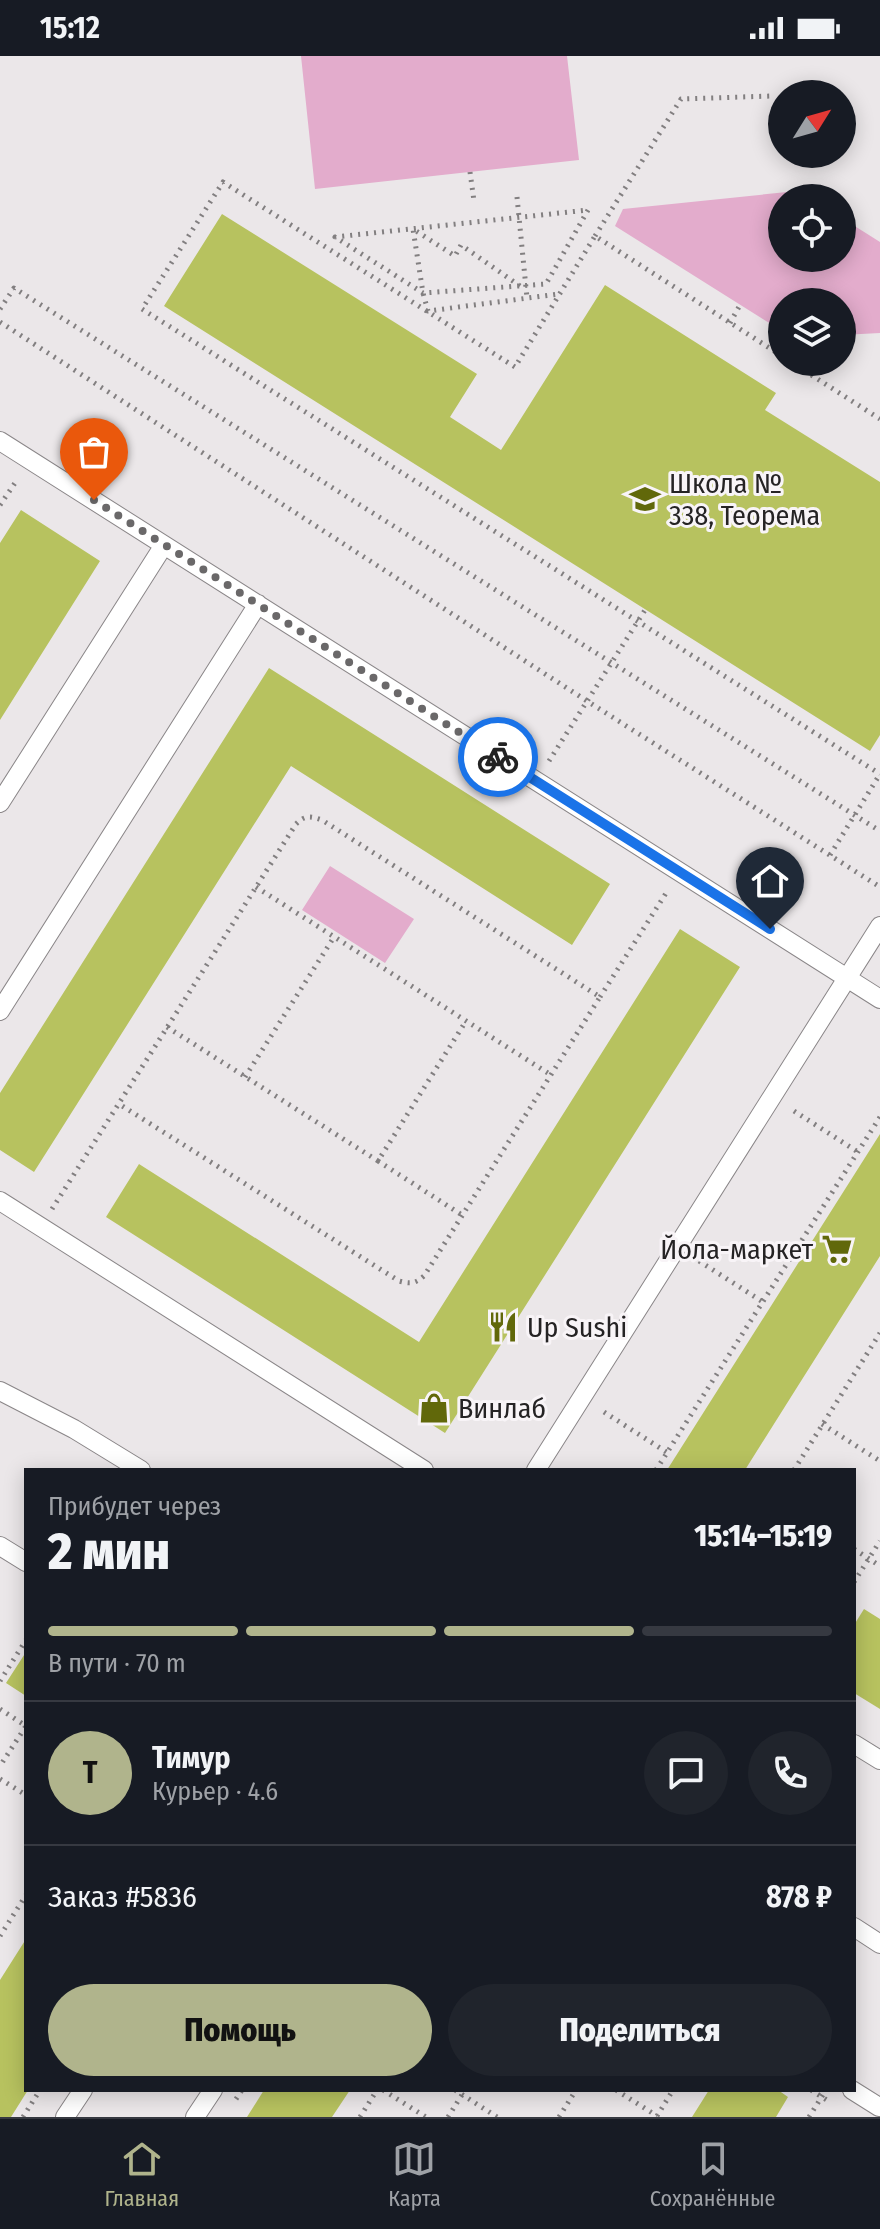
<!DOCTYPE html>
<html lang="ru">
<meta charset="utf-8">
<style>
body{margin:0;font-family:"Fira Sans Condensed",sans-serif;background:#20242c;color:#f1f3f6;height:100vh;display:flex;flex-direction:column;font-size:30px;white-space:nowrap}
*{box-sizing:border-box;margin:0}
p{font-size:26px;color:#9ea1a6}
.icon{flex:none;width:44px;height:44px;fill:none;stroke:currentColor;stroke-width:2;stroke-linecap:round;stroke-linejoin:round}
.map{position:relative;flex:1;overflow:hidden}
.sheet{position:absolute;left:24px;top:1412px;width:832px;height:624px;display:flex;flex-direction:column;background:#171b24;border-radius:0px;box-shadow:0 4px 20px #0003}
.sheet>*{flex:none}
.needle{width:52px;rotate:53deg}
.tools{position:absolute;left:768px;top:24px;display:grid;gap:16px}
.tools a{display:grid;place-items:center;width:88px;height:88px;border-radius:50%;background:#171b24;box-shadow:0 4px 20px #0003;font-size:40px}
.pin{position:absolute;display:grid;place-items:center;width:68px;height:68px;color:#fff;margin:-82px -34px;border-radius:50% 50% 50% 0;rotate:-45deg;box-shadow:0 0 8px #0007}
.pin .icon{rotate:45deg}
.courier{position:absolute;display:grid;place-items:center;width:80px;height:80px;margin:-40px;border:6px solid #1a73e8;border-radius:50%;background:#fff;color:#222;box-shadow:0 2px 10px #0007}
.overview em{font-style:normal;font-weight:800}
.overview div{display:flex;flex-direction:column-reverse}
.overview{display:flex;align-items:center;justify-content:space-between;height:136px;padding:0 24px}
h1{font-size:52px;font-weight:800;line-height:60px}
.bar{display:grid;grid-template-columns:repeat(4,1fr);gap:12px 8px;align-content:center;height:96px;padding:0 24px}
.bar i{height:10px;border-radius:6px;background:#363941}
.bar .current{background:#b0b48c}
.bar p{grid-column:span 4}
.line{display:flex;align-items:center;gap:20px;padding:0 24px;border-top:2px solid #363941}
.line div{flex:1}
.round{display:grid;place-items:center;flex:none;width:84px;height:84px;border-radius:42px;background:#20242c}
.cta{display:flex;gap:16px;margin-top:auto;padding:16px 24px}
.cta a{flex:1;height:92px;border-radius:48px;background:#b0b48c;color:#111;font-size:32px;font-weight:800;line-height:92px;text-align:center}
.cta a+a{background:#20242c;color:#f1f3f6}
.status{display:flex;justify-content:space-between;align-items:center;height:56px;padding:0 40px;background:#171b24;direction:ltr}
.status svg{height:22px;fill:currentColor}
.tabs{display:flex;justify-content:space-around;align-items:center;height:112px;border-top:2px solid #363941;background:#171b24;font-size:22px;color:#9ea1a6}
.tabs a{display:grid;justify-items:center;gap:4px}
.tabs .current{color:#b0b48c}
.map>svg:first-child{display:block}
.green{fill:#e3accc}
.building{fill:#b7c25f}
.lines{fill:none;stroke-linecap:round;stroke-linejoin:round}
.service-casing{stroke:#8a8688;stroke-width:20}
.path{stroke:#827f80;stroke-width:5;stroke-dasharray:2 6;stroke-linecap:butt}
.service{stroke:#fff;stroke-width:18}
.done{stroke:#6a6869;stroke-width:8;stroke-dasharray:0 14.4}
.route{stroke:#1a73e8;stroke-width:10}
.labels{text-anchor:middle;stroke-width:6;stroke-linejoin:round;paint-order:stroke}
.poi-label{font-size:28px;fill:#252324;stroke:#f8f4f7;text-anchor:start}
</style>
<div class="status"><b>15:12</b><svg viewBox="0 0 49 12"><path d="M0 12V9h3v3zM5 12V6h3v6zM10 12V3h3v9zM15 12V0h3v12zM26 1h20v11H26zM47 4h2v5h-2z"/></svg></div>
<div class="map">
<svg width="880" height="2061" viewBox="0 0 880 2061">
<rect width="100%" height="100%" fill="#ebe7e9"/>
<!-- green -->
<path class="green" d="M 301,0 L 567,0 L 579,104 L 315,133 Z
M 797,135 L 809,142 L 782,142 L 782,202 L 842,202 L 842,162 L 880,186 L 880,277 L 842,279 L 842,246 L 782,246 L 782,275 L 615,170 L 623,153 Z
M 330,810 L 414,863 L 385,907 L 302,854 Z"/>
<!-- building -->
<path class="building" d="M 222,158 L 477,318 L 450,361 L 501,394 L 605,229 L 776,337 L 765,354 L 880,426 L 880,679 L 870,695 L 164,250 Z
M 21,454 L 100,505 L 0,664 L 0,487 Z
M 269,612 L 610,828 L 572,889 L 291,710 L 34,1116 L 0,1094 L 0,1037 Z
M 680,873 L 740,911 L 445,1377 L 106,1161 L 139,1108 L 419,1286 Z
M 880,1078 L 880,1200 L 796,1333 L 745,1414 L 667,1414 Z
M 864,1553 L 880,1563 L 880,1653 L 854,1637 L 854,1569 Z
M 26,1596 L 26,1640 L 6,1627 Z
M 26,1883 L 26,2034 L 28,2034 L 11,2061 L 0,2061 L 0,1924 Z
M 264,2034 L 350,2034 L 332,2061 L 247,2061 Z
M 709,2034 L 778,2034 L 788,2041 L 776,2061 L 692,2061 Z"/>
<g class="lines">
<!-- service casing -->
<g class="service-casing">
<path id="service" d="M 0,385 L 880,943
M 0,747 L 164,489
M 0,955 L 258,548
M 0,1145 L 424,1414
M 0,1335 L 74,1373 L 141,1414
M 536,1414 L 880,870
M 0,1490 L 26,1506
M 854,1688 L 880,1704
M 854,1871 L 880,1888
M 852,2034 L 879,2051
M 65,2061 L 83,2034
M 195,2061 L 213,2034"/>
</g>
<!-- path -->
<path class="path" d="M 470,116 L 474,145
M 517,141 L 527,242
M 588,154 L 546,228 L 423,237 L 335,181 Z
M 595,180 L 681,43 L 771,40
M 520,230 L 461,189 L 455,200 L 413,173 L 423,237 L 428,255 L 559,238
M 0,253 L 14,232 L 880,775
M 0,266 L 587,645 L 880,831
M 730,267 L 740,249
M 775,295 L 782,284
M 782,300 L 595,180 L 515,311 L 223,126 L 142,253 L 880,718
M 791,306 L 880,363
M 0,449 L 15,427
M 549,705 L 645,554
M 830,799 L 880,718
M 256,831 L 551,1019
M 600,941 L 668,834
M 167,971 L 378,1105 L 466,965
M 245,1021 L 334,881
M 794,1055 L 858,1096
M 378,1105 L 462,1159
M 52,1153 L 296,768 C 305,759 310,760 322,764 L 600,941 L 424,1220 C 415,1228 410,1228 399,1225 L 119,1048
M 699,1205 L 763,1246
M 604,1356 L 668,1397
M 822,1368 L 880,1405
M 656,1414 L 880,1061
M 794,1414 L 880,1277
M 854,1493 L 880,1510
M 854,1526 L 880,1485
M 0,1625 L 26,1584
M 0,1653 L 26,1670 L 0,1710
M 0,1723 L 26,1739
M 0,1880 L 26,1839
M 383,2034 L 426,2061
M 455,2034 L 497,2061
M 616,2034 L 657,2060
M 811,2034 L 830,2046
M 236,2043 L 242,2034
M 657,2060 L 673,2034
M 23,2061 L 40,2034
M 360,2061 L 377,2034
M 448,2061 L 465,2034
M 559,2061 L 576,2034
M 809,2061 L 826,2034"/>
<!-- service -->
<use href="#service" class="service"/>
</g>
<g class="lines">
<!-- done -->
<path class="done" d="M 94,444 L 498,701"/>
<!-- route -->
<path class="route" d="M 498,701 L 770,873"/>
</g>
<!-- icons -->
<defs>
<g id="school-bare" transform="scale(2.4)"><path d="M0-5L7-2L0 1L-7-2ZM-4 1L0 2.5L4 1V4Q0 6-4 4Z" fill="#61680a" stroke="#f8f4f7" stroke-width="2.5" paint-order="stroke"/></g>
<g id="supermarket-bare" transform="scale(2.4)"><path d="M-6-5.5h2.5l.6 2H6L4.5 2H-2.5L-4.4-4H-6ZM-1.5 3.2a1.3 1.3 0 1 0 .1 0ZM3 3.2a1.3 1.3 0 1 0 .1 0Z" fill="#61680a" stroke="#f8f4f7" stroke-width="2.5" paint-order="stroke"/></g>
<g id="restaurant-bare" transform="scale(2.4)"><path d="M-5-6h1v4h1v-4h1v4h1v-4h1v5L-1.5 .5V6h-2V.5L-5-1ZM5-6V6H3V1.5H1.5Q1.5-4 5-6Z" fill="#61680a" stroke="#f8f4f7" stroke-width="2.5" paint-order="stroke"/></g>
<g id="shop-bare" transform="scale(2.4)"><path d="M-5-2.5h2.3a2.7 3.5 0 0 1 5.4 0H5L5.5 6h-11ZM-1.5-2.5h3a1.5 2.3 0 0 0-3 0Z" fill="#61680a" stroke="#f8f4f7" stroke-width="2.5" paint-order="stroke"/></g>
</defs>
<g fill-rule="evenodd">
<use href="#school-bare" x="645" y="443"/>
<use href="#supermarket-bare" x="837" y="1193"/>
<use href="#restaurant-bare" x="503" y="1271"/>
<use href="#shop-bare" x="434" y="1352"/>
</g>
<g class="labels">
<!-- poi labels -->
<g class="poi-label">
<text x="669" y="437">Школа №<tspan x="669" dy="32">338, Теорема</tspan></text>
<text x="813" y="1203" text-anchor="end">Йола-маркет</text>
<text x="527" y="1281">Up Sushi</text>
<text x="458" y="1362">Винлаб</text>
</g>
</g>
</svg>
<div class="tools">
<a><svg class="needle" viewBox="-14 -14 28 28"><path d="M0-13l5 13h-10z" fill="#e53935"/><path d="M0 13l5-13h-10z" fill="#9ea1a6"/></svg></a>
<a><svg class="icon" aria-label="locate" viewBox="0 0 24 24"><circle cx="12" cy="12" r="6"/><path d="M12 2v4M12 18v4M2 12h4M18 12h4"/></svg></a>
<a><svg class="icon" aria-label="layers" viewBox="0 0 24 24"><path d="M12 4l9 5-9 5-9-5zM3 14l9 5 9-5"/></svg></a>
</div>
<div class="pin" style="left:94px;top:444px;background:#ea580c"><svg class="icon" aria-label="bag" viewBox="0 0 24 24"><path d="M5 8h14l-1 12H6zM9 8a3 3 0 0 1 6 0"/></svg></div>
<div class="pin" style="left:770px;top:873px;background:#1f2937"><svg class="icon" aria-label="home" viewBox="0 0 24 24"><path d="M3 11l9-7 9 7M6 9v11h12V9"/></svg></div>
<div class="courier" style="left:498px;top:701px"><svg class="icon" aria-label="bike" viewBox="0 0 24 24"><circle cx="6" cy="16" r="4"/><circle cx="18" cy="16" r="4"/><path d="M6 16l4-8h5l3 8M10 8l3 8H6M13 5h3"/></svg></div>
<section class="sheet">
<div class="overview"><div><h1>2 мин</h1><p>Прибудет через</p></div><em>15:14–15:19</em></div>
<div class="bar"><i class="current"></i><i class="current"></i><i class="current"></i><i></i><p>В пути · 70 m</p></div>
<div class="line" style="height:144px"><b class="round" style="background:#b0b48c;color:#111">Т</b><div><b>Тимур</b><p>Курьер · 4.6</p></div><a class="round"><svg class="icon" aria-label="chat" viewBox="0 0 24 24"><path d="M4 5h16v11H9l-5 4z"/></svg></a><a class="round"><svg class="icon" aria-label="phone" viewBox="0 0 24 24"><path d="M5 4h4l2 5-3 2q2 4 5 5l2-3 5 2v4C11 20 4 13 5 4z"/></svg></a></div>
<div class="line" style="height:104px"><div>Заказ #5836</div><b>878 ₽</b></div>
<div class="cta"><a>Помощь</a><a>Поделиться</a></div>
</section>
</div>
<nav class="tabs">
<a class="current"><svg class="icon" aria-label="home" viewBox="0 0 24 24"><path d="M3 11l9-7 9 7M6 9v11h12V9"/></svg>Главная</a>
<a><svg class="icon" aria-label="map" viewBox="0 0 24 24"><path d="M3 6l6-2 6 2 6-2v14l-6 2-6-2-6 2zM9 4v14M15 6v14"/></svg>Карта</a>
<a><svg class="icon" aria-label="saved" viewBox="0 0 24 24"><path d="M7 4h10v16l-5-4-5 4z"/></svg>Сохранённые</a>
</nav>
